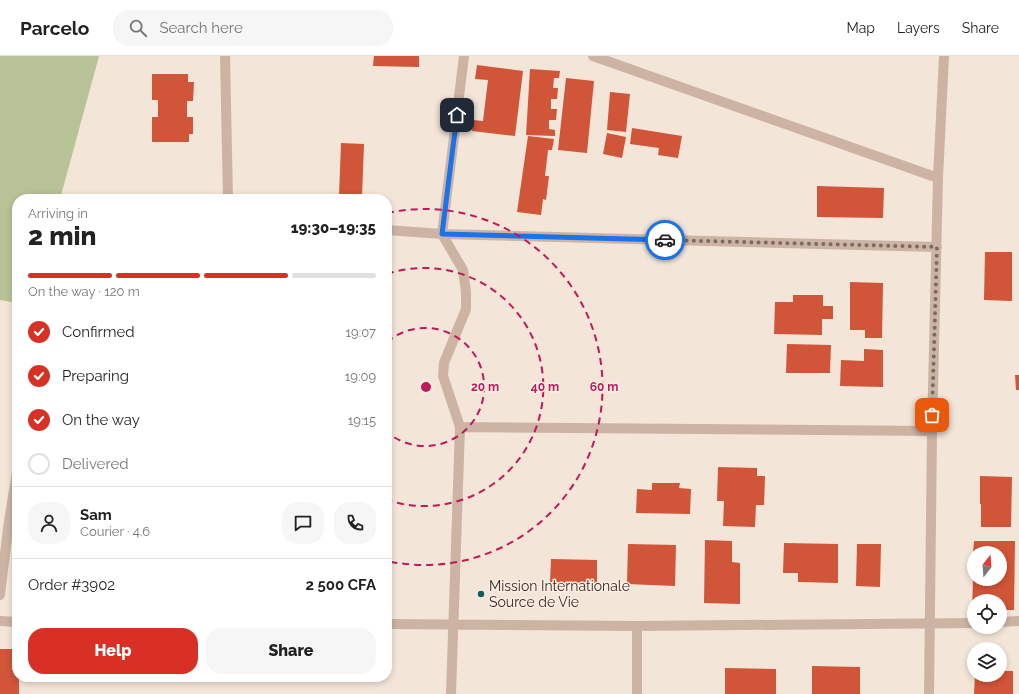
<!DOCTYPE html>
<meta charset="utf-8">
<style>
body{margin:0;font-family:Raleway,sans-serif;background:#f6f6f6;color:#222;height:100vh;display:flex;flex-direction:column;font-size:15px;white-space:nowrap}
*{box-sizing:border-box;margin:0}
p{font-size:13px;color:#767676}
.icon{flex:none;width:22px;height:22px;fill:none;stroke:currentColor;stroke-width:2;stroke-linecap:round;stroke-linejoin:round}
.map{position:relative;flex:1;overflow:hidden}
.details{position:absolute;left:12px;top:138px;width:380px;height:488px;display:flex;flex-direction:column;background:#fff;border-radius:16px;box-shadow:0 2px 6px #0003}
.details>*{flex:none}
.needle{width:26px;rotate:17deg}
.tools{position:absolute;left:967px;top:490px;display:grid;gap:8px}
.tools a{display:grid;place-items:center;width:40px;height:40px;border-radius:50%;background:#fff;box-shadow:0 2px 6px #0003;font-size:20px}
.pin{position:absolute;display:grid;place-items:center;width:34px;height:34px;color:#fff;margin:-17px;border-radius:8px;box-shadow:0 2px 6px #0006}
.courier{position:absolute;display:grid;place-items:center;width:40px;height:40px;margin:-20px;border:3px solid #1a73e8;border-radius:50%;background:#fff;color:#222;box-shadow:0 1px 5px #0007}
.summary em{font-style:normal;font-weight:800}
.summary div{display:flex;flex-direction:column-reverse}
.summary{display:flex;align-items:center;justify-content:space-between;height:68px;padding:0 16px}
h1{font-size:26px;font-weight:800;line-height:30px}
.bar{display:grid;grid-template-columns:repeat(4,1fr);gap:6px 4px;align-content:center;height:48px;padding:0 16px}
.bar i{height:5px;border-radius:3px;background:#e0e0e0}
.bar .selected{background:#d93025}
.bar p{grid-column:span 4}
.line{display:flex;align-items:center;gap:10px;padding:0 16px;border-top:1px solid #e0e0e0}
.line div{flex:1}
.round{display:grid;place-items:center;flex:none;width:42px;height:42px;border-radius:16px;background:#f6f6f6}
ol{padding:0 16px;list-style:none}
li{display:flex;align-items:center;gap:12px;height:44px}
li p{margin-inline-start:auto}
li .icon{padding:4px;border-radius:50%;background:#d93025;color:#fff;stroke-width:4}
li:last-child{color:#767676}
li i{width:22px;height:22px;border:2px solid #e0e0e0;border-radius:50%}
.cta{display:flex;gap:8px;margin-top:auto;padding:8px 16px}
.cta a{flex:1;height:46px;border-radius:16px;background:#d93025;color:#fff;font-size:16px;font-weight:800;line-height:46px;text-align:center}
.cta a+a{background:#f6f6f6;color:#222}
header{display:flex;align-items:center;gap:24px;box-sizing:border-box;height:56px;padding:0 20px;background:#fff;border-bottom:1px solid #e0e0e0}
header strong{font-size:19px}
nav{display:flex;gap:22px;margin-inline-start:auto;font-size:14px}
.search{width:280px;height:36px;background:#f6f6f6;display:flex;align-items:center;gap:10px;box-sizing:border-box;padding:0 14px;border-radius:16px;color:#767676;font-size:15px}
.map>svg:first-child{display:block}
.green{fill:#b7c396}
.building{fill:#d15538}
.lines{fill:none;stroke-linecap:round;stroke-linejoin:round}
.minor{stroke:#ccb3a3;stroke-width:10}
.done{stroke:#786b64;stroke-width:4;stroke-dasharray:0 7.2}
.route{stroke:#1a73e8;stroke-width:5}
.ring{fill:none;stroke:#c2185b;stroke-width:2;stroke-dasharray:7 5}
.poi-dot{fill:#185a5b;stroke:#fbefe4;stroke-width:1.5}
.labels{text-anchor:middle;stroke-width:3;stroke-linejoin:round;paint-order:stroke}
.poi-label{font-size:14px;fill:#362a25;stroke:#fbefe4;text-anchor:start}
.centre{fill:#c2185b;stroke:#fbefe4;stroke-width:2}
.ring-label{font-size:12px;text-anchor:middle;font-weight:bold;fill:#c2185b;stroke:#fbefe4;stroke-width:3;stroke-linejoin:round;paint-order:stroke}
</style>
<header>
<strong>Parcelo</strong>
<div class="search"><svg class="icon" aria-label="search" viewBox="0 0 24 24"><circle cx="10" cy="10" r="6"/><path d="M15 15l6 6"/></svg>Search here</div>
<nav><a>Map</a><a>Layers</a><a>Share</a></nav>
</header>
<div class="map">
<svg width="1019" height="638" viewBox="0 0 1019 638">
<rect width="100%" height="100%" fill="#f3e5d8"/>
<!-- green -->
<path class="green" d="M 0,0 L 99,0 L 60,143 L 17,143 L 17,247 L 0,244 Z"/>
<!-- building -->
<path class="building" d="M 374,0 L 419,0 L 419,11 L 373,10 Z
M 477,9 L 523,15 L 515,80 L 472,75 L 473,64 L 483,65 L 488,24 L 475,23 Z
M 530,13 L 560,15 L 559,22 L 554,22 L 553,32 L 558,32 L 557,43 L 551,43 L 551,53 L 557,53 L 556,64 L 549,64 L 549,73 L 555,74 L 555,80 L 526,79 Z
M 152,18 L 188,18 L 188,26 L 194,26 L 193,45 L 187,45 L 187,61 L 193,61 L 193,78 L 189,78 L 189,86 L 152,86 L 152,61 L 158,61 L 158,44 L 152,44 Z
M 566,22 L 594,25 L 587,97 L 558,94 Z
M 610,36 L 630,38 L 626,76 L 607,74 Z
M 632,72 L 682,80 L 678,102 L 658,99 L 659,92 L 630,88 Z
M 607,77 L 626,81 L 622,102 L 603,98 Z
M 528,80 L 554,83 L 552,94 L 548,94 L 545,120 L 549,120 L 546,144 L 543,143 L 541,159 L 517,156 Z
M 341,87 L 364,88 L 362,141 L 339,140 Z
M 817,130 L 884,132 L 883,162 L 817,161 Z
M 985,196 L 1012,196 L 1012,245 L 984,244 Z
M 850,226 L 883,227 L 882,282 L 865,282 L 865,274 L 850,274 Z
M 793,239 L 823,239 L 823,250 L 833,250 L 833,263 L 822,263 L 822,279 L 774,278 L 775,246 L 793,246 Z
M 787,288 L 831,289 L 830,317 L 786,317 Z
M 864,293 L 883,294 L 883,331 L 840,330 L 841,304 L 864,305 Z
M 1015,319 L 1019,319 L 1019,334 L 1016,334 Z
M 718,411 L 757,412 L 757,420 L 765,420 L 764,449 L 756,449 L 755,471 L 723,470 L 724,445 L 717,445 Z
M 980,420 L 1012,421 L 1011,471 L 981,471 L 981,448 L 980,448 Z
M 652,427 L 680,427 L 679,432 L 691,433 L 690,458 L 636,457 L 637,433 L 652,434 Z
M 705,484 L 732,485 L 732,506 L 740,507 L 740,548 L 704,547 Z
M 974,485 L 1015,485 L 1014,554 L 1000,554 L 1000,545 L 974,545 L 974,554 L 972,554 L 973,523 L 1000,523 L 1000,497 L 973,497 Z
M 784,487 L 838,488 L 838,527 L 798,526 L 798,517 L 783,517 Z
M 628,488 L 676,489 L 675,530 L 627,528 Z
M 857,488 L 881,488 L 880,531 L 856,530 Z
M 551,503 L 597,504 L 597,528 L 550,527 Z
M 0,593 L 17,593 L 17,621 L 19,621 L 19,638 L 0,638 Z
M 812,610 L 860,611 L 860,638 L 812,638 Z
M 725,612 L 776,613 L 776,638 L 725,638 Z
M 1000,615 L 1013,615 L 1013,638 L 974,638 L 975,619 L 1000,619 Z"/>
<g class="lines">
<!-- minor -->
<path class="minor" d="M 225,0 L 228,143
M 593,0 L 938,122
M 387,174 L 442,178 L 937,191
M 460,371 L 932,375
M 0,539 L 9,465 L 17,416
M 0,565 L 17,566
M 1000,566 L 1019,565
M 387,568 L 637,570 L 974,567
M 451,638 L 460,371 L 443,320 L 444,307 L 466,253 L 466,236 L 463,214 L 442,178 L 464,0
M 637,638 L 637,570
M 929,638 L 932,375 L 938,122 L 944,0"/>
</g>
<g class="lines">
<!-- done -->
<path class="done" d="M 665,184 L 937,191 L 932,359"/>
<!-- route -->
<path class="route" d="M 457,59 L 442,178 L 665,184"/>
</g>
<!-- distance rings -->
<g class="ring">
<path d="M387 286A59 59 0 1 1 387 376"/>
<path d="M387 218A119 119 0 1 1 387 444"/>
<path d="M387 157A178 178 0 1 1 387 505"/>
</g>
<!-- markers -->
<circle class="poi-dot" cx="481" cy="538" r="4"/>
<g class="labels">
<!-- poi labels -->
<g class="poi-label">
<text x="489" y="535">Mission Internationale<tspan x="489" dy="16">Source de Vie</tspan></text>
</g>
</g>
<circle cx="426" cy="331" r="6" class="centre"/>
<g class="ring-label">
<text x="485" y="335">20 m</text>
<text x="545" y="335">40 m</text>
<text x="604" y="335">60 m</text>
</g>
</svg>
<div class="tools">
<a><svg class="needle" viewBox="-14 -14 28 28"><path d="M0-13l5 13h-10z" fill="#e53935"/><path d="M0 13l5-13h-10z" fill="#767676"/></svg></a>
<a><svg class="icon" aria-label="locate" viewBox="0 0 24 24"><circle cx="12" cy="12" r="6"/><path d="M12 2v4M12 18v4M2 12h4M18 12h4"/></svg></a>
<a><svg class="icon" aria-label="layers" viewBox="0 0 24 24"><path d="M12 4l9 5-9 5-9-5zM3 14l9 5 9-5"/></svg></a>
</div>
<div class="pin" style="left:932px;top:359px;background:#ea580c"><svg class="icon" aria-label="bag" viewBox="0 0 24 24"><path d="M5 8h14l-1 12H6zM9 8a3 3 0 0 1 6 0"/></svg></div>
<div class="pin" style="left:457px;top:59px;background:#1f2937"><svg class="icon" aria-label="home" viewBox="0 0 24 24"><path d="M3 11l9-7 9 7M6 9v11h12V9"/></svg></div>
<div class="courier" style="left:665px;top:184px"><svg class="icon" aria-label="car" viewBox="0 0 24 24"><path d="M5 17H2v-5l4-1 3-4h7l3 4 3 1v5h-3M9 17h6M6 11h13"/><circle cx="7" cy="17" r="2"/><circle cx="17" cy="17" r="2"/></svg></div>
<section class="details">
<div class="summary"><div><h1>2 min</h1><p>Arriving in</p></div><em>19:30–19:35</em></div>
<div class="bar"><i class="selected"></i><i class="selected"></i><i class="selected"></i><i></i><p>On the way · 120 m</p></div>
<ol>
<li><svg class="icon" aria-label="check" viewBox="0 0 24 24"><path d="M5 12l5 5 9-10"/></svg>Confirmed<p>19:07</p></li>
<li><svg class="icon" aria-label="check" viewBox="0 0 24 24"><path d="M5 12l5 5 9-10"/></svg>Preparing<p>19:09</p></li>
<li><svg class="icon" aria-label="check" viewBox="0 0 24 24"><path d="M5 12l5 5 9-10"/></svg>On the way<p>19:15</p></li>
<li><i></i>Delivered</li>
</ol>
<div class="line" style="height:72px"><a class="round"><svg class="icon" aria-label="person" viewBox="0 0 24 24"><circle cx="12" cy="8" r="4"/><path d="M4 21q1-7 8-7t8 7"/></svg></a><div><b>Sam</b><p>Courier · 4.6</p></div><a class="round"><svg class="icon" aria-label="chat" viewBox="0 0 24 24"><path d="M4 5h16v11H9l-5 4z"/></svg></a><a class="round"><svg class="icon" aria-label="phone" viewBox="0 0 24 24"><path d="M5 4h4l2 5-3 2q2 4 5 5l2-3 5 2v4C11 20 4 13 5 4z"/></svg></a></div>
<div class="line" style="height:52px"><div>Order #3902</div><b>2 500 CFA</b></div>
<div class="cta"><a>Help</a><a>Share</a></div>
</section>
</div>
